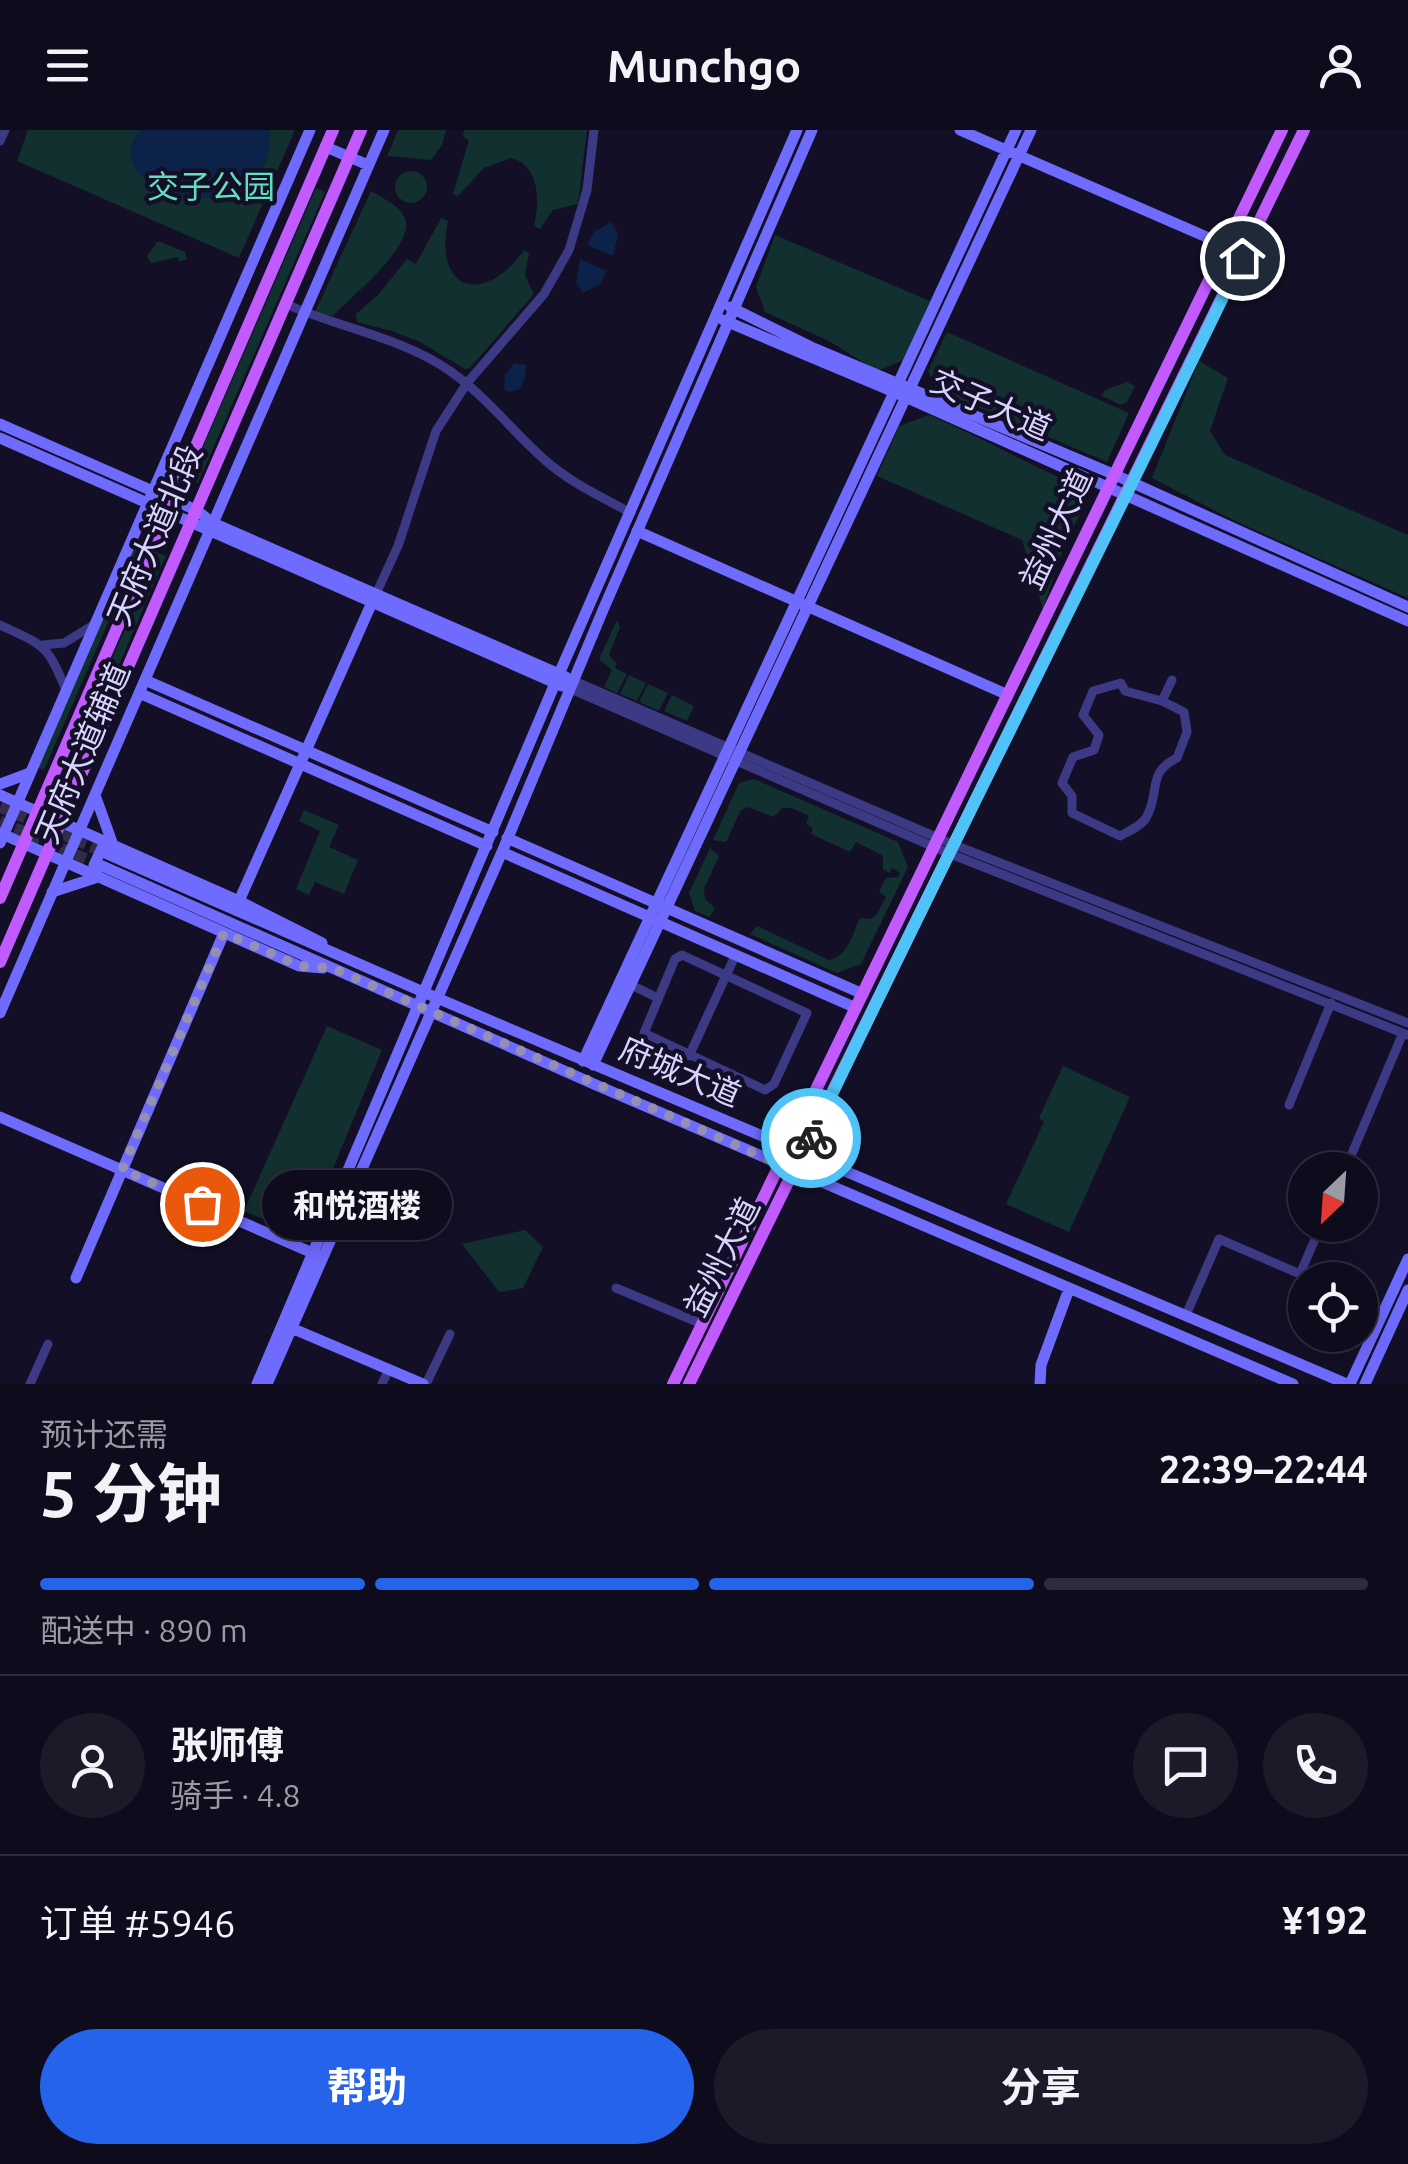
<!DOCTYPE html>
<html lang="zh">
<meta charset="utf-8">
<style>
body{margin:0;font-family:Ubuntu,"Noto Sans SC",sans-serif;background:#1c1929;color:#f1f3f6;height:100vh;display:flex;flex-direction:column;font-size:38px;white-space:nowrap}
*{box-sizing:border-box;margin:0}
p{font-size:32px;color:#9b9ba3}
.icon{flex:none;width:55px;height:55px;fill:none;stroke:currentColor;stroke-width:2;stroke-linecap:round;stroke-linejoin:round}
.map{position:relative;height:1254px;overflow:hidden}
.panel{display:flex;flex-direction:column;background:#0e0b1c;flex:1}
.panel>*{flex:none}
.needle{width:65px;rotate:205deg}
.controls{position:absolute;left:1288px;top:1022px;display:grid;gap:20px}
.controls a{display:grid;place-items:center;width:90px;height:90px;border-radius:50%;background:#0e0b1c;box-shadow:0 5px 25px #0003,0 0 0 2px #2e2b3b;font-size:50px}
.pin{position:absolute;display:grid;place-items:center;width:85px;height:85px;color:#fff;margin:-42px;border:5px solid #fff;border-radius:50%;box-shadow:0 2px 10px #0007}
.courier{position:absolute;display:grid;place-items:center;width:100px;height:100px;margin:-50px;border:8px solid #4fc3f7;border-radius:50%;background:#fff;color:#222;box-shadow:0 2px 12px #0007}
.bubble{position:absolute;height:70px;border-radius:35px;background:#0e0b1c;box-shadow:0 5px 25px #0003,0 0 0 2px #2e2b3b;font-size:32px;font-weight:700;line-height:70px;text-align:center}
.summary em{font-style:normal;font-weight:700}
.summary div{display:flex;flex-direction:column-reverse}
.summary{display:flex;align-items:center;justify-content:space-between;height:170px;padding:0 40px}
h1{font-size:65px;font-weight:700;line-height:75px}
.bar{display:grid;grid-template-columns:repeat(4,1fr);gap:15px 10px;align-content:center;height:120px;padding:0 40px}
.bar i{height:12px;border-radius:8px;background:#2e2b3b}
.bar .on{background:#2563eb}
.bar p{grid-column:span 4}
.line{display:flex;align-items:center;gap:25px;padding:0 40px;border-top:2px solid #2e2b3b}
.line div{flex:1}
.round{display:grid;place-items:center;flex:none;width:105px;height:105px;border-radius:52px;background:#1c1929}
.action{display:flex;gap:20px;margin-top:auto;padding:20px 40px}
.action a{flex:1;height:115px;border-radius:60px;background:#2563eb;color:#fff;font-size:40px;font-weight:700;line-height:115px;text-align:center}
.action a+a{background:#1c1929;color:#f1f3f6}
header{display:flex;justify-content:space-between;align-items:center;height:130px;padding:0 40px;background:#0e0b1c;font-size:45px;font-weight:700}
.map>svg:first-child{display:block}
.green{fill:#12302f}
.water{fill:#0c2248}
.lines{fill:none;stroke-linecap:round;stroke-linejoin:round}
.secondary-tunnel{stroke:#312d47;stroke-width:11;stroke-dasharray:11 5.5;stroke-linecap:butt}
.street{stroke:#3d3a85;stroke-width:9}
.secondary{stroke:#6f6bff;stroke-width:11}
.primary{stroke:#c25bff;stroke-width:12}
.done{stroke:#948fb3;stroke-width:10;stroke-dasharray:0 18}
.route{stroke:#4fc3f7;stroke-width:12}
.labels{text-anchor:middle;stroke-width:9;stroke-linejoin:round;paint-order:stroke}
.park-label{font-size:32px;fill:#5fe0c0;stroke:#130f26}
.street-label{font-size:32px;fill:#d9d4ff;stroke:#130f26}
</style>
<header><svg class="icon" aria-label="menu" viewBox="0 0 24 24"><path d="M4 6h16M4 12h16M4 18h16"/></svg>Munchgo<svg class="icon" aria-label="person" viewBox="0 0 24 24"><circle cx="12" cy="8" r="4"/><path d="M4 21q1-7 8-7t8 7"/></svg></header>
<div class="map">
<svg width="1408" height="1254" viewBox="0 0 1408 1254">
<rect width="100%" height="100%" fill="#130f26"/>
<!-- green -->
<path class="green" d="M 28,0 L 295,0 L 239,128 L 17,31 Z
M 398,0 L 446,0 L 442,15 L 431,30 L 387,26 Z
M 464,0 L 587,0 L 578,74 L 553,80 L 540,99 L 534,96 C 540,71 540,36 511,28 L 484,38 L 458,66 L 453,64 L 469,10 L 463,7 Z
M395 57a16 16 0 1 1 32 0a16 16 0 1 1-32 0Z
M 316,58 L 325,62 L 198,353 L 189,349 Z
M 371,61 C 382,68 404,77 406,92 C 409,122 351,166 333,186 L 315,182 Z
M 441,88 L 448,91 C 433,162 485,176 524,120 L 529,123 L 525,146 L 534,164 L 470,238 L 465,239 L 420,212 L 392,201 L 357,192 L 356,184 L 379,164 L 407,129 L 416,134 Z
M 775,105 L 930,171 L 904,230 L 877,241 L 829,211 L 765,182 L 756,157 Z
M 158,111 L 185,122 L 187,129 L 179,132 L 178,127 L 151,133 L 147,126 Z
M 947,202 L 1129,283 L 1107,332 L 936,259 L 928,241 Z
M 1199,231 L 1228,248 L 1210,301 L 1225,325 L 1408,405 L 1408,468 L 1237,392 L 1152,348 Z
M 1127,252 L 1135,256 L 1127,272 L 1121,275 L 1102,266 L 1105,260 Z
M 929,285 C 981,307 1028,334 1080,357 L 1085,373 L 1062,422 L 1043,479 L 1022,410 L 877,346 L 899,296 Z
M 131,415 L 140,419 L 44,640 L 35,636 Z
M 158,423 L 166,426 L 66,658 L 58,654 Z
M 617,490 L 620,497 L 609,525 L 617,534 L 615,538 L 627,544 L 617,563 L 604,557 L 612,540 L 599,529 Z
M 629,545 L 646,553 L 637,571 L 620,564 Z
M 648,554 L 668,563 L 659,581 L 639,572 Z
M 672,565 L 694,576 L 687,591 L 664,581 Z
M 754,649 L 898,712 L 908,737 L 861,834 L 837,843 L 750,804 L 757,796 L 829,830 C 848,827 853,803 860,788 L 871,789 L 877,784 L 886,767 L 879,762 L 886,748 L 898,747 L 900,743 L 892,738 L 889,743 L 883,739 L 883,726 L 856,712 L 850,722 L 811,704 L 813,698 L 806,694 L 809,686 L 792,678 L 782,678 L 774,687 L 747,677 L 741,680 L 726,712 L 713,710 L 739,653 Z
M 304,680 L 339,695 L 329,717 L 358,730 L 344,764 L 315,752 L 309,765 L 296,759 L 320,701 L 299,691 Z
M 710,718 L 719,726 L 704,759 L 705,769 L 715,778 L 710,787 L 695,781 L 689,763 Z
M 327,896 L 382,920 L 309,1097 L 293,1102 L 244,1081 Z
M 1063,936 L 1130,967 L 1069,1102 L 1006,1074 L 1044,992 L 1039,988 Z
M 525,1100 L 543,1117 L 523,1158 L 499,1162 L 462,1114 Z"/>
<!-- water -->
<path class="water" d="M 141,0 L 270,0 C 277,116 84,62 141,0 Z
M 611,92 L 618,104 L 613,126 L 587,115 L 594,102 Z
M 580,129 L 607,141 L 600,154 L 583,163 L 576,152 Z
M 514,233 L 526,235 L 525,247 L 520,259 L 510,262 L 504,260 L 505,245 Z"/>
<g class="lines">
<!-- secondary-tunnel -->
<path class="secondary-tunnel" d="M 0,677 L 105,723
M 0,691 L 100,735"/>
<!-- street -->
<path class="street" d="M 0,11 L 5,0
M 286,174 C 339,198 401,207 450,241 C 486,266 513,302 546,331 C 571,353 602,367 631,383
M 376,464 L 398,416 L 436,301 L 467,253 L 544,164 L 569,120 L 587,60 L 594,0
M 0,495 C 45,516 47,514 66,560
M 43,515 L 64,513 L 95,494
M 574,551 L 952,714 L 1408,893
M 571,559 L 948,723 L 1408,905
M 1162,571 L 1184,582 L 1187,602 L 1177,628 C 1146,643 1161,662 1146,688 C 1141,696 1129,701 1120,706 L 1072,683 L 1072,666 L 1062,653 L 1073,627 L 1094,620 L 1099,605 L 1083,585 L 1093,561 L 1121,553 L 1125,561 L 1162,571 L 1172,550
M 682,825 L 807,883 L 774,954 L 765,960 L 644,903 L 675,829 Z
M 629,854 L 658,868
M 689,926 L 736,824
M 1289,975 L 1331,873
M 1345,1040 L 1403,903
M 348,1065 L 415,1093
M 616,1158 L 702,1194
M 1186,1185 L 1219,1109 L 1300,1144 L 1321,1095
M 30,1254 L 48,1214
M 382,1254 L 389,1239
M 426,1254 L 450,1204"/>
<!-- secondary -->
<path class="secondary" d="M 960,0 L 1225,115
M 326,17 L 368,35
M 730,177 L 811,217 L 1113,344 L 1408,477
M 723,190 L 894,262 L 1408,491
M 0,294 L 196,380 L 213,393 L 566,547
M 0,308 L 562,556
M 637,401 L 1008,565
M 145,550 L 493,702
M 139,563 L 487,716
M 0,654 L 30,643
M 0,665 L 239,771 L 322,813
M 0,703 L 299,836 L 323,838
M 507,708 L 863,864
M 0,713 L 310,0
M 502,722 L 856,878
M 105,723 L 437,868 L 1347,1254
M 100,735 L 596,955 L 1293,1254
M 52,762 L 98,747 L 94,735 L 103,716 L 113,715 L 95,665
M 239,771 L 374,468
M 0,883 L 384,0
M 583,931 L 1016,0
M 593,935 L 1031,0
M 0,987 L 315,1124
M 76,1148 L 224,803
M 289,1197 L 423,1254
M 257,1254 L 559,544 L 797,0
M 267,1254 L 502,722 L 603,480 L 812,0
M 1040,1254 L 1041,1235 L 1069,1159
M 1350,1254 L 1408,1129
M 1365,1254 L 1408,1160"/>
<!-- primary -->
<path class="primary" d="M 0,768 L 333,0
M 0,832 L 361,0
M 673,1254 L 1282,0
M 689,1254 L 1304,0"/>
</g>
<g class="lines">
<!-- done -->
<path class="done" d="M 202,1074 L 122,1040 L 224,803 L 300,836 L 332,838 L 795,1041 L 811,1008"/>
<!-- route -->
<path class="route" d="M 811,1008 C 952,713 1100,422 1242,128"/>
</g>
<g class="labels">
<!-- park labels -->
<g class="park-label">
<text x="211" y="68">交子公园</text>
</g>
<!-- street labels -->
<g class="street-label">
<text transform="translate(991 275) rotate(24)" y="11">交子大道</text>
<text transform="translate(1056 399) rotate(-65)" y="11">益州大道</text>
<text transform="translate(155 405) rotate(-67)" y="11">天府大道北段</text>
<text transform="translate(83 623) rotate(-67)" y="11">天府大道辅道</text>
<text transform="translate(680 942) rotate(23)" y="11">府城大道</text>
<text transform="translate(722 1127) rotate(-63)" y="11">益州大道</text>
</g>
</g>
</svg>
<div class="controls">
<a><svg class="needle" viewBox="-14 -14 28 28"><path d="M0-13l5 13h-10z" fill="#e53935"/><path d="M0 13l5-13h-10z" fill="#9b9ba3"/></svg></a>
<a><svg class="icon" aria-label="locate" viewBox="0 0 24 24"><circle cx="12" cy="12" r="6"/><path d="M12 2v4M12 18v4M2 12h4M18 12h4"/></svg></a>
</div>
<div class="pin" style="left:202px;top:1074px;background:#ea580c"><svg class="icon" aria-label="bag" viewBox="0 0 24 24"><path d="M5 8h14l-1 12H6zM9 8a3 3 0 0 1 6 0"/></svg></div>
<div class="pin" style="left:1242px;top:128px;background:#1f2937"><svg class="icon" aria-label="home" viewBox="0 0 24 24"><path d="M3 11l9-7 9 7M6 9v11h12V9"/></svg></div>
<div class="courier" style="left:811px;top:1008px"><svg class="icon" aria-label="bike" viewBox="0 0 24 24"><circle cx="6" cy="16" r="4"/><circle cx="18" cy="16" r="4"/><path d="M6 16l4-8h5l3 8M10 8l3 8H6M13 5h3"/></svg></div>
<div class="bubble" style="left:262px;top:1040px;width:190px">和悦酒楼</div>
</div>
<section class="panel">
<div class="summary"><div><h1>5 分钟</h1><p>预计还需</p></div><em>22:39–22:44</em></div>
<div class="bar"><i class="on"></i><i class="on"></i><i class="on"></i><i></i><p>配送中 · 890 m</p></div>
<div class="line" style="height:180px"><a class="round"><svg class="icon" aria-label="person" viewBox="0 0 24 24"><circle cx="12" cy="8" r="4"/><path d="M4 21q1-7 8-7t8 7"/></svg></a><div><b>张师傅</b><p>骑手 · 4.8</p></div><a class="round"><svg class="icon" aria-label="chat" viewBox="0 0 24 24"><path d="M4 5h16v11H9l-5 4z"/></svg></a><a class="round"><svg class="icon" aria-label="phone" viewBox="0 0 24 24"><path d="M5 4h4l2 5-3 2q2 4 5 5l2-3 5 2v4C11 20 4 13 5 4z"/></svg></a></div>
<div class="line" style="height:130px"><div>订单 #5946</div><b>¥192</b></div>
<div class="action"><a>帮助</a><a>分享</a></div>
</section>
